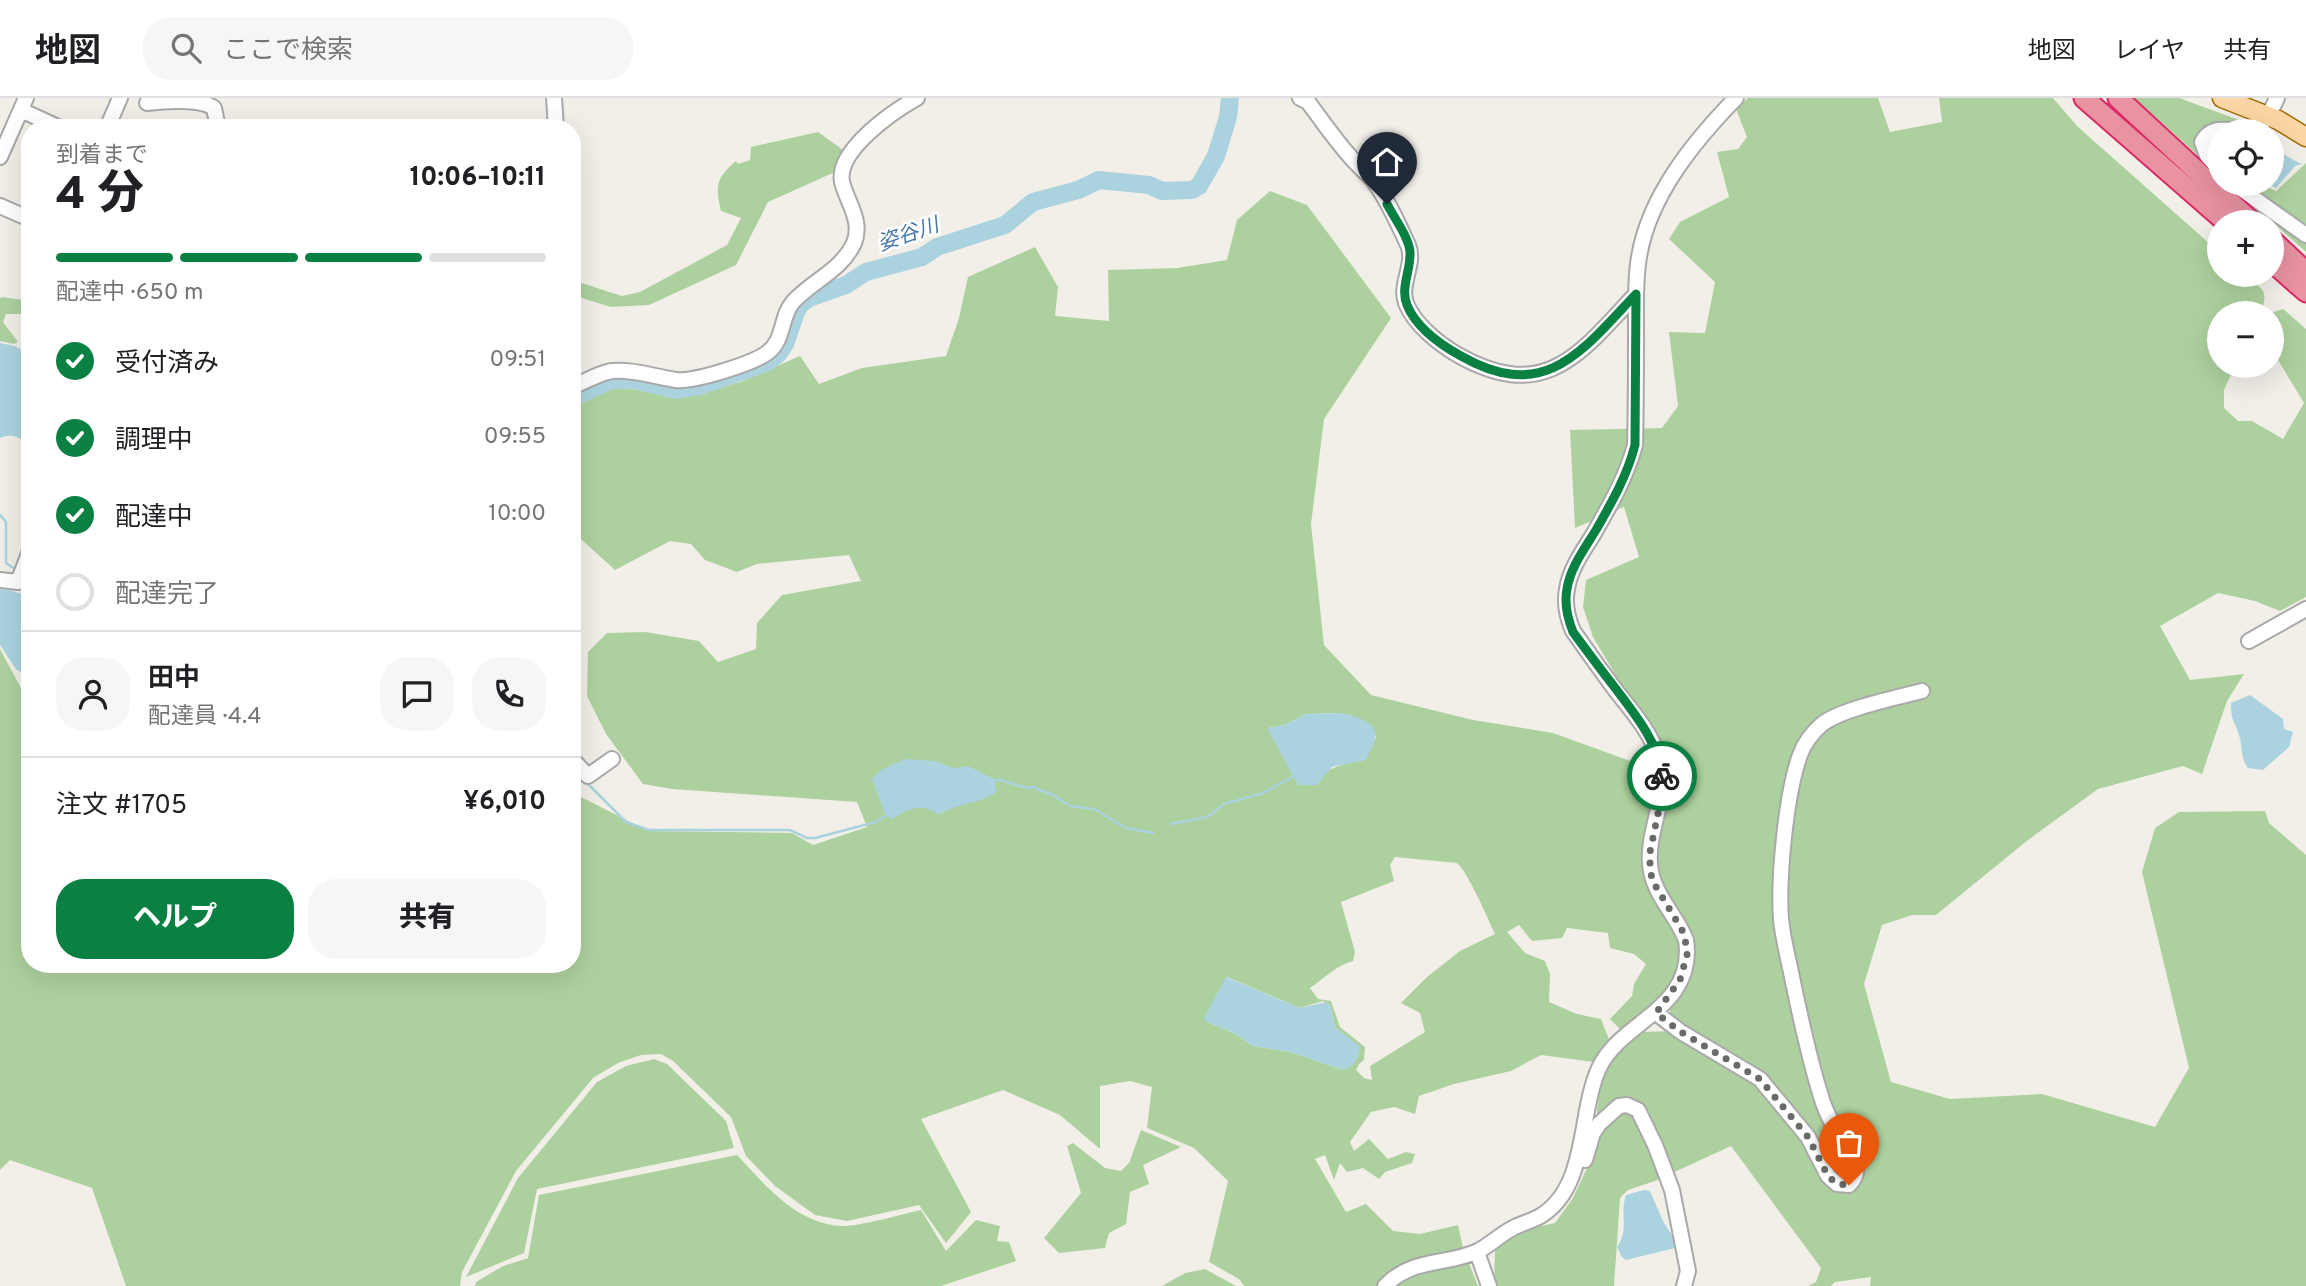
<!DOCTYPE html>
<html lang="ja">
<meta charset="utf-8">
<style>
body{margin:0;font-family:Overpass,"Noto Sans JP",sans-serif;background:#f6f6f6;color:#202124;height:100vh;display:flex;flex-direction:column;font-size:26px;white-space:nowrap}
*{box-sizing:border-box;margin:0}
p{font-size:23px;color:#757577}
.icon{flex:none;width:38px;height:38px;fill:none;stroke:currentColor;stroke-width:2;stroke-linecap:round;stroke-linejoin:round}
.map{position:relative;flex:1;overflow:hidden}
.panel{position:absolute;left:21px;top:21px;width:560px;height:854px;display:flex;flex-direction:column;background:#fff;border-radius:28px;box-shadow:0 7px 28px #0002}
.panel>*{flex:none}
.fabs{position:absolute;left:2207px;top:21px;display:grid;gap:14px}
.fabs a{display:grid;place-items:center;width:77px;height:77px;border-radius:50%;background:#fff;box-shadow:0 7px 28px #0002;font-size:35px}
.pin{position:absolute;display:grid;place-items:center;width:60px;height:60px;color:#fff;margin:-72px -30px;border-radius:50% 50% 50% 0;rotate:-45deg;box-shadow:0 0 7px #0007}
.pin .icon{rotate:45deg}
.courier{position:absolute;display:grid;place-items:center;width:70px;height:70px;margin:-35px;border:5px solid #0b8043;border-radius:50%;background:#fff;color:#222;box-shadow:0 2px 9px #0007}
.head em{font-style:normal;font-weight:800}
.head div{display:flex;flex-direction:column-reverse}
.head{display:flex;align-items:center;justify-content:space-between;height:119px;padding:0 35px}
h1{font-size:46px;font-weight:800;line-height:52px}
.bar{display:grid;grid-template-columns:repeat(4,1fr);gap:10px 7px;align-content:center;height:84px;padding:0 35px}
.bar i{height:9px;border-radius:5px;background:#e0e0e0}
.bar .on{background:#0b8043}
.bar p{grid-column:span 4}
.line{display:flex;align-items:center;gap:18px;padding:0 35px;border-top:2px solid #e0e0e0}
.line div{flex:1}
.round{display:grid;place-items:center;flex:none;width:74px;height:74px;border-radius:28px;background:#f6f6f6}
ol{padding:0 35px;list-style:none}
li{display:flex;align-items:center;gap:21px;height:77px}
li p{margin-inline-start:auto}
li .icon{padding:7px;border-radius:50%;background:#0b8043;color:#fff;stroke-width:4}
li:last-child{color:#757577}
li i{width:38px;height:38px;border:4px solid #e0e0e0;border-radius:50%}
.button{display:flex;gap:14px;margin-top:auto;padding:14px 35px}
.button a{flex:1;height:80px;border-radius:28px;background:#0b8043;color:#fff;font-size:28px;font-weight:800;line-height:80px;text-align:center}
.button a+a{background:#f6f6f6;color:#202124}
header{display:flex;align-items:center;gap:42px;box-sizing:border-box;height:98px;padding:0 35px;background:#fff;border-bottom:2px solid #e0e0e0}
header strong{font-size:33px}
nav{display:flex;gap:38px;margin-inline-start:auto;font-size:24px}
.search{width:490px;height:63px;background:#f6f6f6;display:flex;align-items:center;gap:18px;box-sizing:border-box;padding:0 24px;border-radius:28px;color:#757577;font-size:26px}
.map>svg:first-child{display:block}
.forest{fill:#add19e;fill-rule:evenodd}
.water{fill:#aad3df}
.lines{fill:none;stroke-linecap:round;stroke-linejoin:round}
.stream{stroke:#aad3df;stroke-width:2.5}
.river{stroke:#aad3df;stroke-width:18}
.minor-casing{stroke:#a9a9a9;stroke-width:18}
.major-casing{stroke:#a06b00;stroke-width:21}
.highway-casing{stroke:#dc2a67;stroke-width:23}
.minor{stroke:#fff;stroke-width:14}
.major{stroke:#fcd6a4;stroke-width:18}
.highway{stroke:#e892a2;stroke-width:19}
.done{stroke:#6b6a68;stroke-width:7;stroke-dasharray:0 12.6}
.route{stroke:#0b8043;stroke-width:9}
.labels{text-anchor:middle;stroke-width:5;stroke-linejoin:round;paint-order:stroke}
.water-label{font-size:21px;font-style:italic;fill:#4a7aab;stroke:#fff}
</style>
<header>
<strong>地図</strong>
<div class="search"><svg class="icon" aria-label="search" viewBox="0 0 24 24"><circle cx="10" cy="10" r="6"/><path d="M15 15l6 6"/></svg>ここで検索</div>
<nav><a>地図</a><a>レイヤ</a><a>共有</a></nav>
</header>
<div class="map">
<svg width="2306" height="1188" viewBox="0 0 2306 1188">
<rect width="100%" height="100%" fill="#f2efe9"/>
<!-- forest -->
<path class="forest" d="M 1748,0 L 1878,0 L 1890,34 L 1942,24 L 1939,0 L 2053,0 L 2078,29 L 2219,154 L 2219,177 L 2245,177 C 2263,192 2269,191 2261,215 L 2219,215 L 2219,268 L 2235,268 L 2224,292 L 2224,310 L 2238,323 L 2252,323 L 2283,341 L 2304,305 L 2272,252 L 2271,215 L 2283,211 L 2306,231 L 2306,499 L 2280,513 L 2255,503 L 2218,495 L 2160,528 L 2190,582 L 2244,576 L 2227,603 L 2202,676 L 2183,668 L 2098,691 L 2028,742 L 1936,817 L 1912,817 L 1882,827 L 1864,886 L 1891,984 L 1950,1001 L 2042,996 L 2155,1029 L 2189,970 L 2142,774 L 2155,730 L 2179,714 L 2265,713 L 2269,725 L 2306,757 L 2306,1188 L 1870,1188 L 1871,1179 L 1835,1184 L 1831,1188 L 1808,1188 L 1816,1184 L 1821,1170 L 1731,1048 L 1655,1083 L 1628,1092 L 1620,1100 L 1614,1188 L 1494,1188 L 1495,1153 L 1520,1133 L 1555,1125 L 1573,1100 L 1592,1059 L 1600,985 L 1608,964 L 1642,934 L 1670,933 L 1765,984 L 1746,962 L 1723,952 L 1671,919 L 1669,908 L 1664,901 L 1622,933 L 1610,921 L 1632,898 L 1634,886 L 1646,866 L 1634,856 L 1610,850 L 1608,835 L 1567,830 L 1562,840 L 1532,843 L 1519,827 L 1507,834 L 1525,855 L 1545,863 L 1550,876 L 1549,904 L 1577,916 L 1601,921 L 1610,944 L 1594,964 L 1541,957 L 1511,973 L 1454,986 L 1419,998 L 1415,1016 L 1394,1009 L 1371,1014 L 1350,1044 L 1354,1053 L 1369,1041 L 1388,1061 L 1406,1054 L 1415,1056 L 1412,1065 L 1385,1074 L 1379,1081 L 1363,1070 L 1347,1074 L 1340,1065 L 1334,1082 L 1325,1057 L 1315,1061 L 1346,1114 L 1366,1106 L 1393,1133 L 1420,1136 L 1458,1127 L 1463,1150 L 1478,1188 L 1244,1188 L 1239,1181 L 1209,1164 L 1228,1083 L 1194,1050 L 1147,1030 L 1152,989 L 1130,983 L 1100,988 L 1100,1051 L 1060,1017 L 1003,992 L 921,1021 L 971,1114 L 946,1145 L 919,1107 L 847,1123 L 815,1117 L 775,1088 L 746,1058 L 731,1019 L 673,963 L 661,956 L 641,957 L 618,965 L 593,980 L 516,1073 L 462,1174 L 460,1188 L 126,1188 L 92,1090 L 10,1062 L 0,1072 L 0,551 L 30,607 L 30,866 L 572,866 L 572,689 L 581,699 L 648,733 L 792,735 L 813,747 L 867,729 L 857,704 L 672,691 L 643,686 L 606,636 L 587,598 L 588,554 L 607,535 L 645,534 L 699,543 L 718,564 L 756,551 L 757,525 L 782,497 L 861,483 L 849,457 L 757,466 L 737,474 L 705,462 L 691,446 L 670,443 L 615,472 L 572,433 L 572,311 L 613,289 L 649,293 L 682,300 L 740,284 L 800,258 L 819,286 L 862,270 L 946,258 L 959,220 L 968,179 L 1035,149 L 1058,189 L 1055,218 L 1109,223 L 1108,172 L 1177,170 L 1227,162 L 1237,122 L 1270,93 L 1307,107 L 1391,220 L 1324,321 L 1311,426 L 1324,547 L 1371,597 L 1473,622 L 1553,635 L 1677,680 L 1593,539 L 1583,509 L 1586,482 L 1639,459 L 1624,409 L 1575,430 L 1570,332 L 1662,330 L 1678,308 L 1669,234 L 1705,235 L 1715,184 L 1669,141 L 1680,124 L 1729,99 L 1717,54 L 1738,51 L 1747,39 L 1736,11 ZM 1340,615 L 1351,618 L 1372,628 L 1376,639 L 1365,662 L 1350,664 L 1328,672 L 1268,630 L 1285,627 L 1305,616 ZM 1395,759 L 1457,765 C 1468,774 1487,819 1495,836 L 1460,853 L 1427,879 L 1401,905 L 1420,915 L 1425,934 L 1370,968 L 1372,982 L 1364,980 L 1356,972 L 1359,966 L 1364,962 L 1365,949 L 1340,929 L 1331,903 L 1318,901 L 1310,890 C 1324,881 1336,867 1353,863 L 1355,854 L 1341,804 L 1394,783 L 1390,767 ZM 1227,879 L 1300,910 L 1323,903 L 1330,907 L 1335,929 L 1339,932 L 1343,972 L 1291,954 L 1253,948 L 1236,936 L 1205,923 Z
M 2134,0 L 2179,0 L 2250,26 L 2197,45 L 2219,76 Z
M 818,34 L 846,54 L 835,74 L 768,104 L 736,167 L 649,207 L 611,209 L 572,197 L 572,182 L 622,198 L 640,194 L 727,147 L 741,120 L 721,113 C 715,88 716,80 736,63 L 738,66 L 750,62 L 751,49 Z
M 2306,65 L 2306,154 L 2230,86 L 2261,86 L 2276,93 Z
M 2,199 L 30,203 L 30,216 L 6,216 L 3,224 L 18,244 L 14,246 L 0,243 L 0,200 Z
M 654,961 L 667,966 L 726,1023 L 734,1050 L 537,1091 L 524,1155 L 466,1179 L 518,1080 L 597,984 L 626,968 Z
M 1141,1032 L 1181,1049 L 1143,1067 L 1149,1086 L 1130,1094 L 1126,1126 L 1109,1135 L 1105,1150 L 1059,1155 L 1044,1140 L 1081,1095 L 1067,1048 L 1073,1045 L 1105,1070 L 1121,1073 L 1129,1065 Z
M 737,1057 C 766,1088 796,1125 841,1128 C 858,1129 902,1116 921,1112 L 946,1153 L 976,1122 L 1000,1128 L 997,1143 L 1009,1144 L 1016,1163 L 941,1188 L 475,1188 L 476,1184 L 503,1168 L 528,1160 L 539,1097 Z
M 1205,1171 L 1236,1188 L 1162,1188 L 1185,1175 Z"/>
<!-- water -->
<path class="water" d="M 2272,52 C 2284,54 2291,62 2302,66 L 2295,68 L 2276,90 L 2267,86 L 2272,86 Z
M 0,245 L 15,248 L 30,257 L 30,347 C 19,340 13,334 0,340 Z
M 0,491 C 11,493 23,493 30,504 L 30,571 L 28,574 L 20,574 L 16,571 L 0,547 Z
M 2250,597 L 2283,621 L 2284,631 L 2293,634 L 2289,649 L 2263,672 L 2248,670 C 2240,660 2243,649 2239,637 C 2235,622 2231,625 2231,605 Z
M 1340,615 C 1351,617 1377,623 1375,638 C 1375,645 1370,653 1367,660 L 1365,662 L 1332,669 L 1317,687 L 1298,687 L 1267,630 L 1285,627 L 1305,616 Z
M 905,661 L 935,663 L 954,670 L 968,668 L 994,681 L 996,694 C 982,706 957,705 940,716 C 935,715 930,711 924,710 C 912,708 901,716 891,721 L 885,716 L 872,681 L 881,672 Z
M 1226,879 L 1300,910 L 1326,904 L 1330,907 L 1335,929 L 1360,949 C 1360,959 1353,970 1343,972 L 1291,954 L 1253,948 L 1236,936 L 1205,923 L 1204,920 Z
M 1644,1092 L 1650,1093 L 1663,1123 L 1679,1149 L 1626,1162 L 1622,1159 L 1617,1149 C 1630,1130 1619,1118 1626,1097 Z"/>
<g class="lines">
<!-- stream -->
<path class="stream" d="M 0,417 L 6,424 L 6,465 L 15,471
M 28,477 L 29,490
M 994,682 L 1001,682 L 1026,690 L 1032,689 L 1053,697 L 1070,708 L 1094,711 L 1126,730 L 1153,735
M 586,684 L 626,724 L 649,732 L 790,732 L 807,740 L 815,740 L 876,724 L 888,716
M 1171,726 L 1207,719 L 1224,706 L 1263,695 L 1296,677"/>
<!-- river -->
<path class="river" d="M 572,300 L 611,282 L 634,282 L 677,292 L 700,288 L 768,264 L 778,256 L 785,246 L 796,214 L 801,206 L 809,200 L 846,187 L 866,174 L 922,159 L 937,149 L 1005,127 L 1033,104 L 1078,92 L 1099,82 L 1149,87 L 1162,93 L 1192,92 L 1199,88 L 1216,58 L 1228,19 L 1230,0"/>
<!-- minor casing -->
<g class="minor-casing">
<path id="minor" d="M 554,0 L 556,30
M 1300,0 L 1308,4 C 1324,25 1339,48 1358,67 C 1362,72 1368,76 1373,82 C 1387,101 1398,125 1408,147 C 1416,165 1399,186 1406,205 C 1414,226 1439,246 1458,257 C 1545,306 1580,256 1636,196
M 147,5 C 163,3 200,0 214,10 L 218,30
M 21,12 L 60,30
M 107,30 L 120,0
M 0,59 L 26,0
M 2219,71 L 2207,58 L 2202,44 C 2218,13 2253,58 2277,0
M 2234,86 L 2306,137
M 0,108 L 30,121
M 572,289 C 584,284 599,275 612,273 C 633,271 655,279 676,282 C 694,284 752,266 767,255 C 785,242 780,219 793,204 C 812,183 842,172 854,145 C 863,123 847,104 842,84 C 836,52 894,13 917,0
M 0,482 L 18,484 L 30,453
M 2249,543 L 2306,511
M 572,661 L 588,678 L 612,661
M 1656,915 L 1681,934 L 1760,981 L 1808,1039 L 1828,1078 L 1837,1086 L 1849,1087 C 1870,1066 1840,1042 1831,1023 C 1827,1015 1823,1006 1821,998 C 1809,961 1801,922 1793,884 C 1789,863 1783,842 1781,821 C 1778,780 1786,696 1800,657 C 1804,646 1812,635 1821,627 C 1840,611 1896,600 1922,593
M 1585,1062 L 1593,1035 L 1599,1026 L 1619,1008 L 1627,1007 L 1638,1012 L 1655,1047 L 1672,1092 L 1688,1173 L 1684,1188
M 1477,1154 L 1489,1188
M 1385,1188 C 1413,1159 1446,1168 1478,1153 C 1490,1147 1501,1136 1513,1130 C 1522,1125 1533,1123 1542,1117 C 1589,1087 1578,1013 1600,968 C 1623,922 1696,910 1686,842 C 1676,816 1652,796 1650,766 C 1647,731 1670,697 1659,661 C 1652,636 1633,614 1617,594 C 1602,574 1588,554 1573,533 C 1567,519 1564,506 1567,491 C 1570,471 1583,453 1593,437 C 1610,407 1626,380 1635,347 C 1636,308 1636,268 1636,229 C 1636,206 1635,182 1639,159 C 1649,98 1694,43 1736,0"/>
</g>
<!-- major casing -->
<g class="major-casing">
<path id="major" d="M 2222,0 L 2278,22 L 2306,39"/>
</g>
<!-- highway casing -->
<g class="highway-casing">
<path id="highway" d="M 2084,0 L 2226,124
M 2118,0 L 2252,124
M 2272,142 L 2306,174
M 2272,164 L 2306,194"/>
</g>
<!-- minor -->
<use href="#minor" class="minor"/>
<!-- major -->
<use href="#major" class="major"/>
<!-- highway -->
<use href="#highway" class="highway"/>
</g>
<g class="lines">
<!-- done -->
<path class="done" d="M 1662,678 L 1661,701 L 1650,754 L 1650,768 L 1652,782 L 1682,832 L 1688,853 L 1680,882 L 1656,915 L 1681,934 L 1760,981 L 1808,1039 L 1828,1078 L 1837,1086 L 1849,1087"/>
<!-- route -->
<path class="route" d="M 1387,106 C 1394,120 1409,139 1410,154 C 1411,172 1400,190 1407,207 C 1416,229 1441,247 1461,258 C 1545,306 1582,253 1636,196 L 1635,347 C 1627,378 1612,404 1596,432 C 1585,450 1570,470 1567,491 C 1564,506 1567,519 1573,534 C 1587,553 1601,572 1616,591 C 1636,618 1658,644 1662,678"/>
</g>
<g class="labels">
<!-- water labels -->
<g class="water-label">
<text transform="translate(908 136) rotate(-19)" y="7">姿谷川</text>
</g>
</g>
</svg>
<div class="fabs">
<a><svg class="icon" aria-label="locate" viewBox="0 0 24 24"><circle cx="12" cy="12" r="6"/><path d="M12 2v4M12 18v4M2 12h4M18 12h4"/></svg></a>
<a>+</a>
<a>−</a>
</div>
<div class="pin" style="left:1849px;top:1087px;background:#ea580c"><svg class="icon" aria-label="bag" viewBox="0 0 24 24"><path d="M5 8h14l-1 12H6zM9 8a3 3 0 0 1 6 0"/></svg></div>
<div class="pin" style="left:1387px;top:106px;background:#1f2937"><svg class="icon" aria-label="home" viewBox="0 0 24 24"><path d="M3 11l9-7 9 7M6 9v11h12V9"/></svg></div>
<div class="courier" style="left:1662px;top:678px"><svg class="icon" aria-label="bike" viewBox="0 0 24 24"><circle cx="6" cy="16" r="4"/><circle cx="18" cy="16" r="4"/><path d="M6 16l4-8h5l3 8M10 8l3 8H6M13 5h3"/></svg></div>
<section class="panel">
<div class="head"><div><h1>4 分</h1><p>到着まで</p></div><em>10:06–10:11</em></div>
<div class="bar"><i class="on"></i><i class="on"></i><i class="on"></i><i></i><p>配達中 · 650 m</p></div>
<ol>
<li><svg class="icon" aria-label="check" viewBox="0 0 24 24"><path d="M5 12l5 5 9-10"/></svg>受付済み<p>09:51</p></li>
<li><svg class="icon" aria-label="check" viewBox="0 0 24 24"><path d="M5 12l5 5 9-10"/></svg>調理中<p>09:55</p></li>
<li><svg class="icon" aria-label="check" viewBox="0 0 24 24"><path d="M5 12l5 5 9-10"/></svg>配達中<p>10:00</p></li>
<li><i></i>配達完了</li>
</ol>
<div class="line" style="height:126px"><a class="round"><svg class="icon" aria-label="person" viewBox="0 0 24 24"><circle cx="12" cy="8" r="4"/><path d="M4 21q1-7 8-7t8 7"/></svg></a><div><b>田中</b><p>配達員 · 4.4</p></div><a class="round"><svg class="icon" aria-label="chat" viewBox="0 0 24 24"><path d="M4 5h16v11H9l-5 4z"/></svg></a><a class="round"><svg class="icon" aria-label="phone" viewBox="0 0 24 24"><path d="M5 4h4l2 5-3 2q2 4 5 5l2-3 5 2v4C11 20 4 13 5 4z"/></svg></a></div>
<div class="line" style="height:91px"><div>注文 #1705</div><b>¥6,010</b></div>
<div class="button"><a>ヘルプ</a><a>共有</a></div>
</section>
</div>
